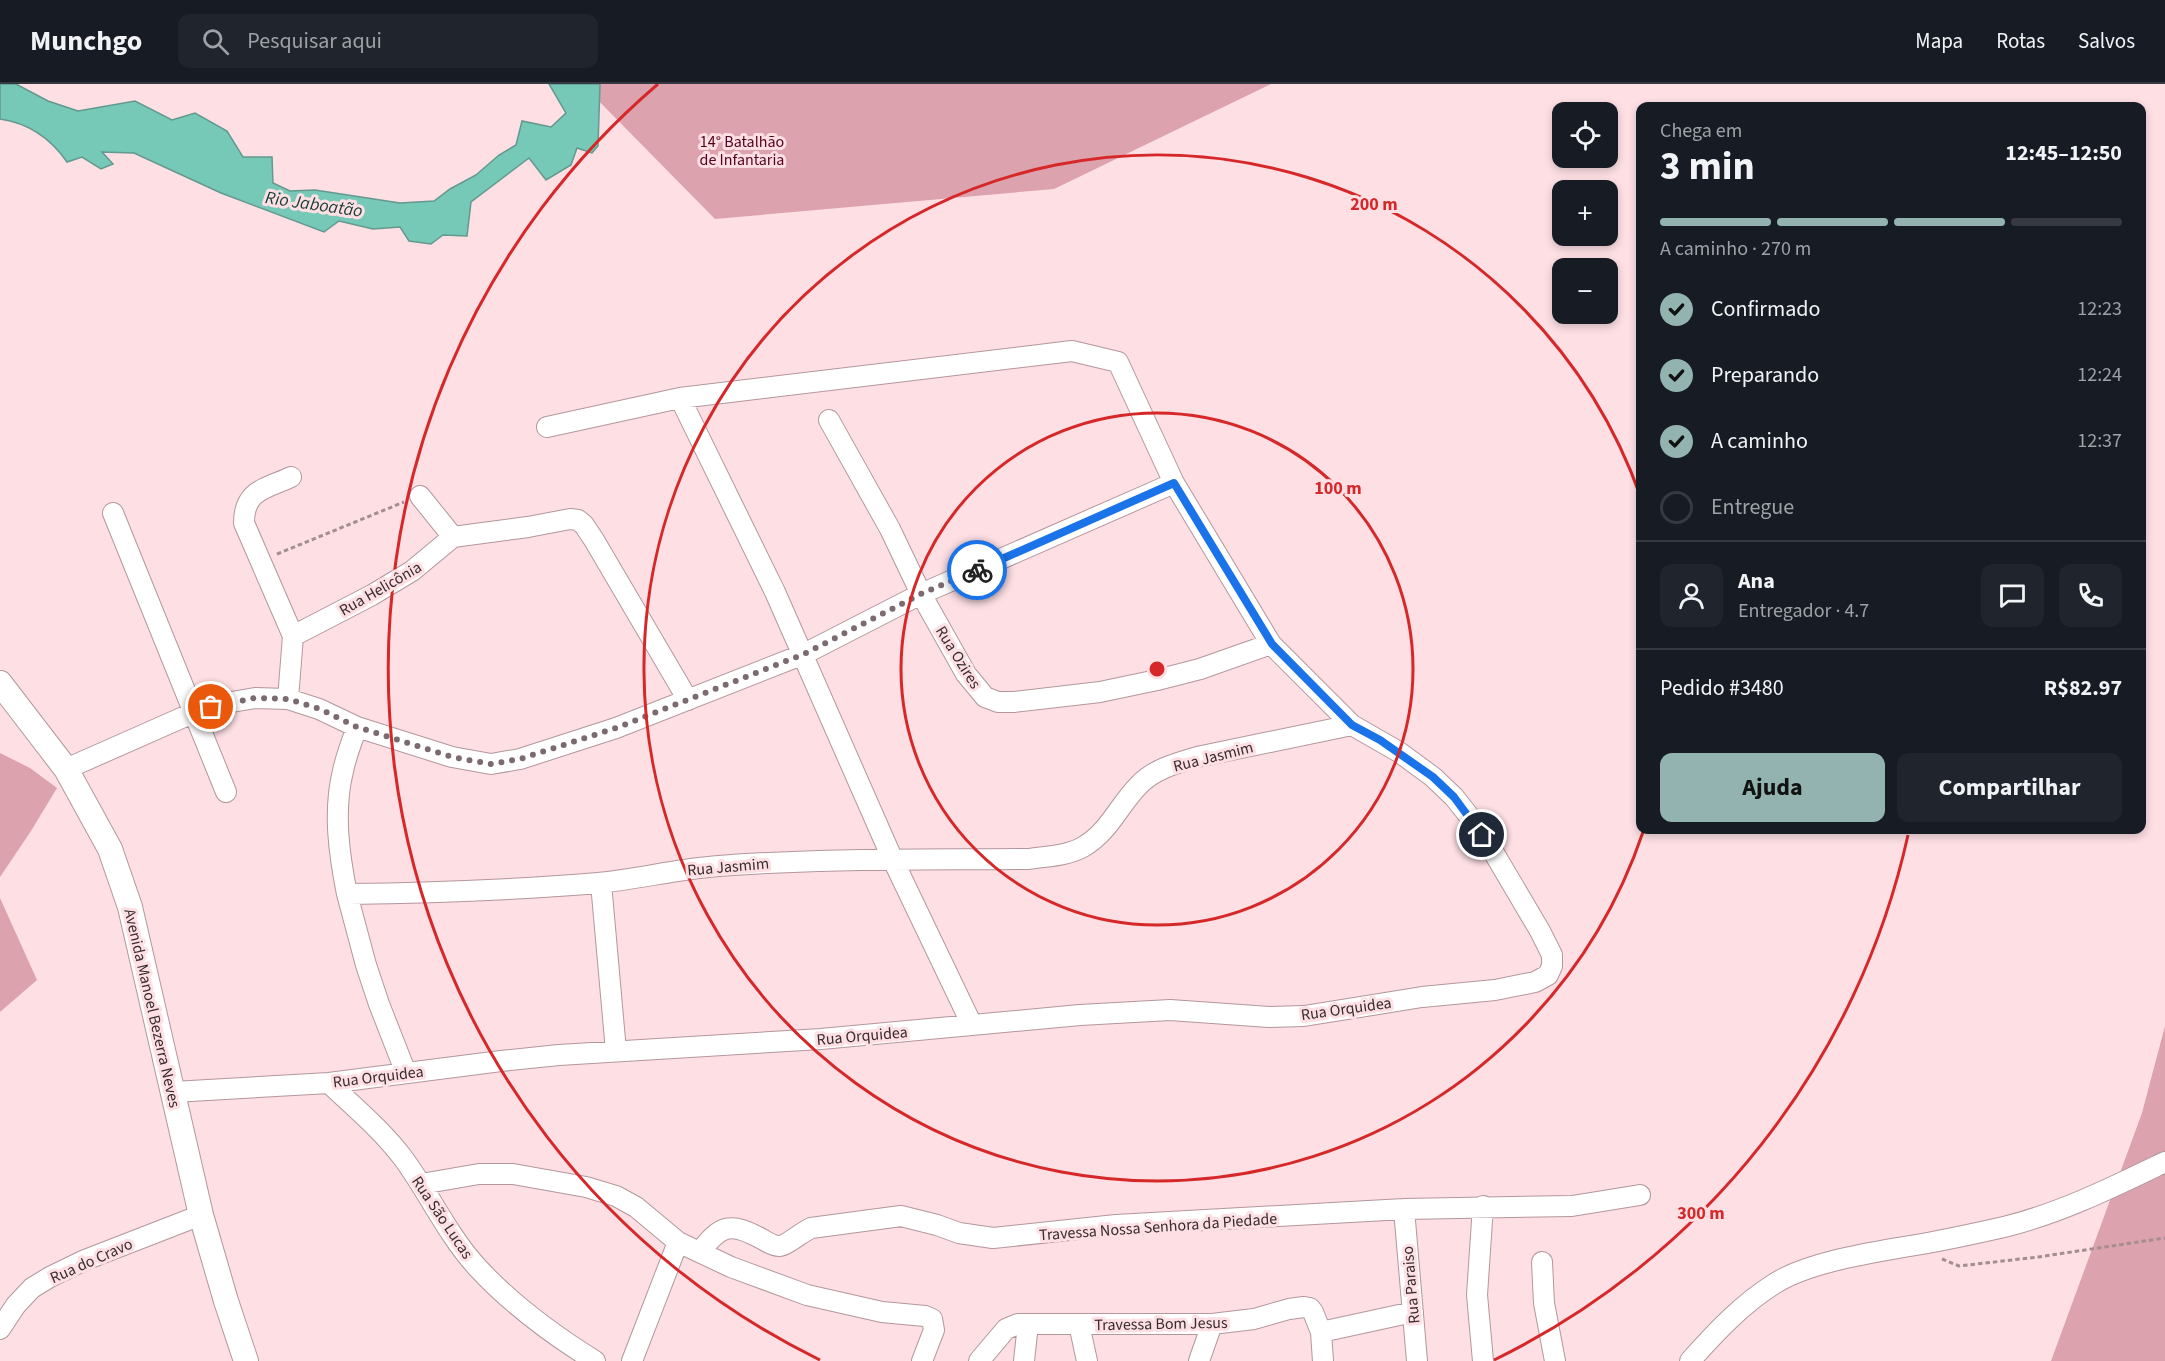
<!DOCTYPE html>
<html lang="pt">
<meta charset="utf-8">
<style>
body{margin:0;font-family:"Source Sans 3",sans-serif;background:#20242c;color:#f1f3f6;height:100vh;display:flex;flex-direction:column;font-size:22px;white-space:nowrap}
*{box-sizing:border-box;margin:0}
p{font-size:20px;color:#9ea1a6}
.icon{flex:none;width:33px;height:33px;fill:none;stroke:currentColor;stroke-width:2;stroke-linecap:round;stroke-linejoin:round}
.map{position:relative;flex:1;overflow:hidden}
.side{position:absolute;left:1636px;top:18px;width:510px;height:732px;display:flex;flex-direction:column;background:#171b24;border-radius:12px;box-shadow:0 3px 9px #0003}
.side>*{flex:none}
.buttons{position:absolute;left:1552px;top:18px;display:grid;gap:12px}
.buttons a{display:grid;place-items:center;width:66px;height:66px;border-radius:12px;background:#171b24;box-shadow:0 3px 9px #0003;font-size:30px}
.pin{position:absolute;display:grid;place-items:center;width:51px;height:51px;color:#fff;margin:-26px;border:3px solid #fff;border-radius:50%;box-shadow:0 2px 6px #0007}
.courier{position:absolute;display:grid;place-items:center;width:60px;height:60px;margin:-30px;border:4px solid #1a73e8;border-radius:50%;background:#fff;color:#222;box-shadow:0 2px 8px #0007}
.headline em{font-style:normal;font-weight:700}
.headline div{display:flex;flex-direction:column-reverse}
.headline{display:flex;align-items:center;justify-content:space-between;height:102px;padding:0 24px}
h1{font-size:39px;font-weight:700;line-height:45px}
.bar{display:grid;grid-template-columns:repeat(4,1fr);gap:9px 6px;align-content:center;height:72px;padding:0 24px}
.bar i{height:8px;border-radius:4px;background:#363941}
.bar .on{background:#92b3af}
.bar p{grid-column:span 4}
.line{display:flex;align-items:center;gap:15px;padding:0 24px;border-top:2px solid #363941}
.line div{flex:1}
.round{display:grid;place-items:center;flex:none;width:63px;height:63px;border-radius:12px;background:#20242c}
ol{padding:0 24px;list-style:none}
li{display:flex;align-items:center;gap:18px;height:66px}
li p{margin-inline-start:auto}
li .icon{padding:6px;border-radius:50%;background:#92b3af;color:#111;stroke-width:4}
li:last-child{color:#9ea1a6}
li i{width:33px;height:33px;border:3px solid #363941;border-radius:50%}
.cta{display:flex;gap:12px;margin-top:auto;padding:12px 24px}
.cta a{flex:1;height:69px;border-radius:12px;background:#92b3af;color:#111;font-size:24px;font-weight:700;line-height:69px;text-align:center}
.cta a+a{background:#20242c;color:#f1f3f6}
header{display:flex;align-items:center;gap:36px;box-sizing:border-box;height:84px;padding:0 30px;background:#171b24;border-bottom:2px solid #363941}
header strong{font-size:28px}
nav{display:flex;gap:33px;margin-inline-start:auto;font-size:21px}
.search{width:420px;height:54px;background:#20242c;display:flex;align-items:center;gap:15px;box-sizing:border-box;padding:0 21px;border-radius:12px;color:#9ea1a6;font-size:22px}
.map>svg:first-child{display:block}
.green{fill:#dca2ad}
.water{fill:#76c8b7;stroke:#63998e;stroke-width:1.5}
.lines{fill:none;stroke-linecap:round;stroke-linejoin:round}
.minor-casing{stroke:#b3979c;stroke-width:22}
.tertiary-casing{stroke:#b3979c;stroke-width:26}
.path{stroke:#a38e91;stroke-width:3;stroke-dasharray:4.5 3;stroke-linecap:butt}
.minor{stroke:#fff;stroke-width:20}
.tertiary{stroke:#fff;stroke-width:24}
.done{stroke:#7c6b6e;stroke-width:6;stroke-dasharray:0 10.8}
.route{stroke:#1a73e8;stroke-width:8}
.ring{fill:none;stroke:#d62828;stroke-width:3}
.labels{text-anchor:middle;stroke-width:6;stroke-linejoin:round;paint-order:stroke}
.park-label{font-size:16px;fill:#540021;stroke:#fddfe4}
.street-label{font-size:16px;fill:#372c2e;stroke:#fddfe4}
.water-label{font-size:18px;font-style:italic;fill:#163d36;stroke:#fddfe4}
.centre{fill:#d62828;stroke:#fddfe4;stroke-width:3}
.ring-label{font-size:18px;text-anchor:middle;font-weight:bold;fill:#d62828;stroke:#fddfe4;stroke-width:6;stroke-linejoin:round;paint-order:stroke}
</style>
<header>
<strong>Munchgo</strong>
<div class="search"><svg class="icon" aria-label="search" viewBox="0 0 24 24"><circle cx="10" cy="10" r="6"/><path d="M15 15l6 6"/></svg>Pesquisar aqui</div>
<nav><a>Mapa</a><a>Rotas</a><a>Salvos</a></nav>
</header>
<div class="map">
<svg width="2165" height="1277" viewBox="0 0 2165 1277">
<rect width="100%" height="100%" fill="#fddfe4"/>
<!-- green -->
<path class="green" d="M 582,0 L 1271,0 L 1054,105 L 715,135 Z
M 0,669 L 30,684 L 57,704 L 31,747 L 0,793 Z
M 0,814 L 37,896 L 0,928 Z
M 2165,942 L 2165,1277 L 2051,1277 L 2142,1029 Z"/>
<!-- water -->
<path class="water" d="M 0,0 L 16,0 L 48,17 L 78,27 L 135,17 L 172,36 L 195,29 L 227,47 L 243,73 L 272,73 L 273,99 L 290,107 L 315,106 L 400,119 L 434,117 L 450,105 L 476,91 L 499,71 L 516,61 L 522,37 L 551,43 L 566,29 L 549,0 L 600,0 L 598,62 L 592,69 L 577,64 L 571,81 L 546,96 L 529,74 L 471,118 L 467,152 L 443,151 L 431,160 L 409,157 L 400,143 L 373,145 L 339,137 L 324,148 L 221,109 L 134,69 L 102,68 L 113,80 L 101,85 L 82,73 L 67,78 C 51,55 28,39 0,35 Z"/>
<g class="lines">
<!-- minor casing -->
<g class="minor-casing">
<path id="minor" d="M 680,314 L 775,508 L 892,774 L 972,941
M 829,336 L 890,445 L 921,510 L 966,590 L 985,613 L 998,618 L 1014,618 L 1100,608 L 1157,596 L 1200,585 L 1271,560
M 420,412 L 453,453
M 113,429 L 226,708
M 293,552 L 372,511 L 412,487 L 453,453 L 528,443 L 570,435 L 578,436 L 584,441 L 594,456 L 688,616
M 288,615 L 293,552 L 244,439 C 244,406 265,405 291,393
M 357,643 C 352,657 346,672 343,687 C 333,727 339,770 347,810 C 431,809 514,806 598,799 C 638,795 678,785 719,782 C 823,774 926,776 1029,775 C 1047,772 1067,772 1083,763 C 1109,748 1119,721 1139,701 C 1154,685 1177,679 1197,673 L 1352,641
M 66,685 L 195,628 L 226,619 L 255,614 L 288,615 L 319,625 L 357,643 L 452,673 L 491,680 L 520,675 L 616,644 L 804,570 L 921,510 L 1174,399
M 601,799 L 616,967
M 347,810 L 366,881 L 379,920 L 406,989
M 329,999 C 354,1023 382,1046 403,1074 C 429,1109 447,1150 477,1183 C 511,1220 553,1251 595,1277
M 173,1008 L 329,999 L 501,977 L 559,971 L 821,955 L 1080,931 L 1170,926 L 1269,933 L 1304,932 L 1422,913 L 1495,906 L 1535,898 L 1548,891 L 1552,882 L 1552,871 L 1540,847 L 1491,764 L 1473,737 L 1454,713 L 1433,693 L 1399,668 L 1352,641 L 1271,560 L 1174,399 L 1118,278 L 1072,267 L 680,314 L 547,343
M 421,1100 L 479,1090 L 513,1090 L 586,1103 L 616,1112 L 636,1123 L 678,1158 L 731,1183 L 807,1211 L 882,1228 L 925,1232 L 932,1235 L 934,1246 L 922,1277
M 1483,1122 L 1477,1211 L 1483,1277
M 1404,1125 L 1417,1277
M 700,1168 C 721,1140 731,1138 762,1155 C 767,1158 773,1162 779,1162 C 786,1162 802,1148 811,1144 L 901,1132 L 937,1141 L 959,1149 L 993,1154 L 1116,1141 L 1404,1125 L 1572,1122 L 1640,1111
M 1542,1178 L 1544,1219 L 1555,1277
M 1079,1240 L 1087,1277
M 0,1245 L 16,1221 L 32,1204 L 50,1193 L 85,1176 L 201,1131
M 1321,1248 L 1413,1228
M 632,1277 L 678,1158
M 979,1277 L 1006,1245 L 1018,1240 L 1212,1240 L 1254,1235 L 1289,1225 L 1304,1223 L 1310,1224 L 1313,1228 L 1321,1248 L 1323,1277
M 1024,1277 L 1028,1240
M 1199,1277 L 1212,1240
M 1690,1277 C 1715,1249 1742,1220 1774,1200 C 1808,1178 1870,1169 1910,1162 C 1941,1157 1973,1150 2004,1143 C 2061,1129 2113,1103 2165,1078"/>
</g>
<!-- tertiary casing -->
<g class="tertiary-casing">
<path id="tertiary" d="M 0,599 L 66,685 L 110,765 L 130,823 L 201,1131 L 226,1217 L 246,1277"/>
</g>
<!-- path -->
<path class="path" d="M 277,470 L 404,418
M 1942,1175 L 1959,1182 L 2038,1173 L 2165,1154"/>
<!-- minor -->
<use href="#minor" class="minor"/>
<!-- tertiary -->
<use href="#tertiary" class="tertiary"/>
</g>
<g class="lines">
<!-- done -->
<path class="done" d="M 211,623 L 255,614 L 288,615 L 320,625 L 357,643 L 452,673 L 491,680 L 520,675 L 616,644 L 804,570 L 921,510 L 977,486"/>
<!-- route -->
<path class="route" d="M 977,486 L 1174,399 L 1272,560 L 1352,641 L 1380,656 L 1433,693 L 1454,713 L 1482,751"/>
</g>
<!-- distance rings -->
<g class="ring">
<circle cx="1157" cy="585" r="256"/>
<path d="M1643 748A513 513 0 1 1 1641 414"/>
<path d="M1908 751A769 769 0 0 1 1494 1276M820 1276A769 769 0 0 1 658 0"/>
</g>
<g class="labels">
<!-- park labels -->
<g class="park-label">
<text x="742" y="63">14° Batalhão<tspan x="742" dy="18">de Infantaria</tspan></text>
</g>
<!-- street labels -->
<g class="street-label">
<text transform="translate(380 504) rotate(-30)" y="6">Rua Helicônia</text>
<text transform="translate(959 573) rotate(58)" y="6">Rua Ozires</text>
<text transform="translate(1213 672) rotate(-14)" y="6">Rua Jasmim</text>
<text transform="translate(728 782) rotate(-5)" y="6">Rua Jasmim</text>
<text transform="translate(153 924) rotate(77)" y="6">Avenida Manoel Bezerra Neves</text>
<text transform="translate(1346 924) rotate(-8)" y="6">Rua Orquidea</text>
<text transform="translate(862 951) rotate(-5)" y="6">Rua Orquidea</text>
<text transform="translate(378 992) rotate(-7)" y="6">Rua Orquidea</text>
<text transform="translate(443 1133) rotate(56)" y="6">Rua São Lucas</text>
<text transform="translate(1158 1142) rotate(-4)" y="6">Travessa Nossa Senhora da Piedade</text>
<text transform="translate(91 1176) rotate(-24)" y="6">Rua do Cravo</text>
<text transform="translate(1410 1201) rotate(-95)" y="6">Rua Paraiso</text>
<text transform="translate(1161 1239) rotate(-1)" y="6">Travessa Bom Jesus</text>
</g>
<!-- water labels -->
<g class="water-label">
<text transform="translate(314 120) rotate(8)" y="6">Rio Jaboatão</text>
</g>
</g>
<circle cx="1157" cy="585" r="9" class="centre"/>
<g class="ring-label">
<text x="1374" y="126">200 m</text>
<text x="1338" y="410">100 m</text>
<text x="1701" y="1135">300 m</text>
</g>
</svg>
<div class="buttons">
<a><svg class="icon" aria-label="locate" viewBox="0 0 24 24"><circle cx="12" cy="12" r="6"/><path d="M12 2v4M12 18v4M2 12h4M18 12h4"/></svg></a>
<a>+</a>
<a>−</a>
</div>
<div class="pin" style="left:211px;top:623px;background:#ea580c"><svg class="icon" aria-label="bag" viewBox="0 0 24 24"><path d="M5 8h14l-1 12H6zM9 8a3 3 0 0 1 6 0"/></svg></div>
<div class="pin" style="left:1482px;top:751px;background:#1f2937"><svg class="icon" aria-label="home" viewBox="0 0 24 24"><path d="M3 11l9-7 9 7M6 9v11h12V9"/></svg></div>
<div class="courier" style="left:977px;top:486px"><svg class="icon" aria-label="bike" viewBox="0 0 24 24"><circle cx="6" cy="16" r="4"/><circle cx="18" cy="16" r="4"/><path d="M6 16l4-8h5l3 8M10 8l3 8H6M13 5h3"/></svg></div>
<section class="side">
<div class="headline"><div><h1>3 min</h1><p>Chega em</p></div><em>12:45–12:50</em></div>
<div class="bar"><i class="on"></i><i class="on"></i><i class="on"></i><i></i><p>A caminho · 270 m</p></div>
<ol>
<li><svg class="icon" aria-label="check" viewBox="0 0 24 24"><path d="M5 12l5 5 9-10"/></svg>Confirmado<p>12:23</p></li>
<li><svg class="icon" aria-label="check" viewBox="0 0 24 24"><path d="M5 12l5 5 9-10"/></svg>Preparando<p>12:24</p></li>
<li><svg class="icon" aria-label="check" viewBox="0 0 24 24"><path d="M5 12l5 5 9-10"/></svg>A caminho<p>12:37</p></li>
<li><i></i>Entregue</li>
</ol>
<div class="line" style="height:108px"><a class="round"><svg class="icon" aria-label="person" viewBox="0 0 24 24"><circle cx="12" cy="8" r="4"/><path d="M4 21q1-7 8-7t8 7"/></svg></a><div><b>Ana</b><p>Entregador · 4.7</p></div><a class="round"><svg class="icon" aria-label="chat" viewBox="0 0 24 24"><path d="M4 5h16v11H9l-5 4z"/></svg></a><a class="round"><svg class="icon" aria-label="phone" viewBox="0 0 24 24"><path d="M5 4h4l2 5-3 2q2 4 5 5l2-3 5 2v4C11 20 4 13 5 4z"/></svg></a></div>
<div class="line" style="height:78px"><div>Pedido #3480</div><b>R$82.97</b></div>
<div class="cta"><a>Ajuda</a><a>Compartilhar</a></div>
</section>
</div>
